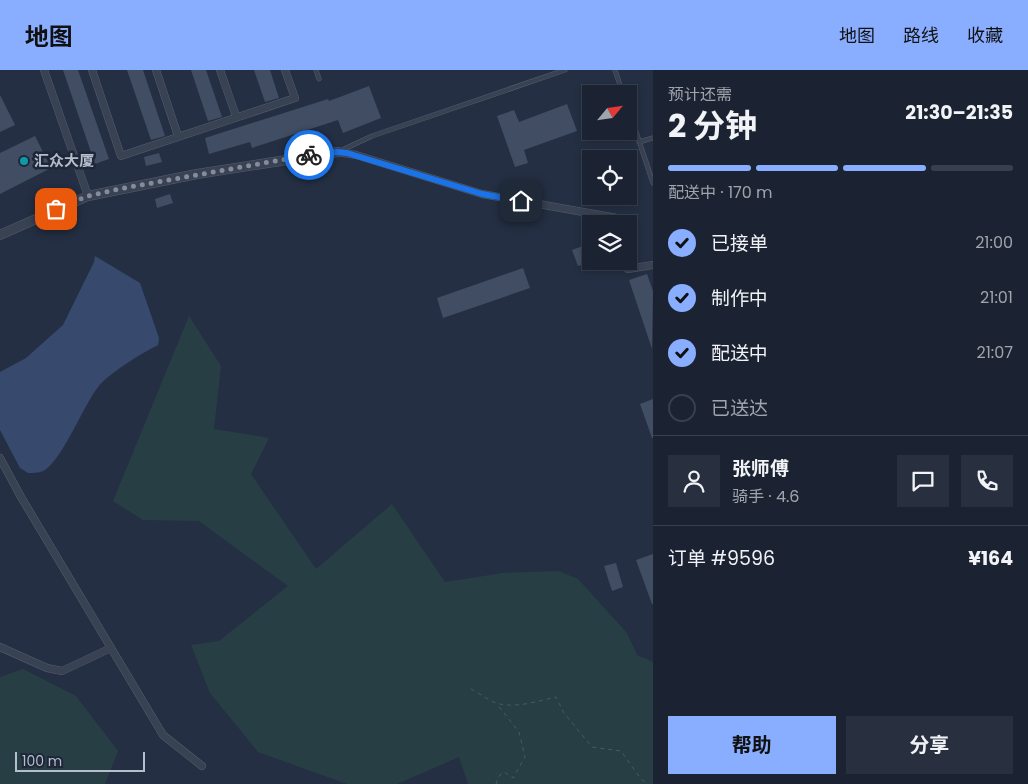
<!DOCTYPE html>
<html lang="zh">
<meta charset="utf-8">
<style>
body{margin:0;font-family:Poppins,"Noto Sans SC",sans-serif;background:#282f3e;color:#f1f3f6;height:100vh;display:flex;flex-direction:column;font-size:19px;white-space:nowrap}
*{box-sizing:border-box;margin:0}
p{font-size:16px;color:#a0a4ac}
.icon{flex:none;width:28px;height:28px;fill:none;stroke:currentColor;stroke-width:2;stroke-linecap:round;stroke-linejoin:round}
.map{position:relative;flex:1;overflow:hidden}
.side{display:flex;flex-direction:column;background:#1b2332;width:375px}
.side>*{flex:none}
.needle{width:32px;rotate:61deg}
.controls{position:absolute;left:582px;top:15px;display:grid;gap:10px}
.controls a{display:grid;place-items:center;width:55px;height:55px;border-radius:0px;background:#1b2332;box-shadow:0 2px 8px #0003,0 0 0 1px #39404d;font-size:25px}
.scale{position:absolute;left:15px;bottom:12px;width:130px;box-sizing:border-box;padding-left:5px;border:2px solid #b6bdcd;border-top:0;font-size:14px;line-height:18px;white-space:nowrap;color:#b6bdcd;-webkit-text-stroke:4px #1e2738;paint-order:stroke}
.pin{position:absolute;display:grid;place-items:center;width:42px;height:42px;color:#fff;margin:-21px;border-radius:10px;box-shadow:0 2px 8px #0006}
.courier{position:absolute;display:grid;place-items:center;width:50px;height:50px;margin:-25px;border:4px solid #1a73e8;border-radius:50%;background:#fff;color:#222;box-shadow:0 1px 6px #0007}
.overview em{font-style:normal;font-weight:700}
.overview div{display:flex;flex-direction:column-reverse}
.overview{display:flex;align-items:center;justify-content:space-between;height:85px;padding:0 15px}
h1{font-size:32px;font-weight:700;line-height:38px}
.bar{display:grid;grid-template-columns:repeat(4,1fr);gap:8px 5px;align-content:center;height:60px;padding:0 15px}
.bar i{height:6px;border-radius:4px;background:#39404d}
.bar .current{background:#89aeff}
.bar p{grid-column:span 4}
.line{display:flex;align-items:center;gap:12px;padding:0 15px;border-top:1px solid #39404d}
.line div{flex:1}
.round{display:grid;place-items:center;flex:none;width:52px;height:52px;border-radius:0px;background:#282f3e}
ol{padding:0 15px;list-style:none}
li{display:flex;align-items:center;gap:15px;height:55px}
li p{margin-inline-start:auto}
li .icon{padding:5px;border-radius:50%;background:#89aeff;color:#111;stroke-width:4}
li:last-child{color:#a0a4ac}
li i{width:28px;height:28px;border:2px solid #39404d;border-radius:50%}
.cta{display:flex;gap:10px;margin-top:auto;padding:10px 15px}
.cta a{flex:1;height:58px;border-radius:0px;background:#89aeff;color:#111;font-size:20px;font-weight:700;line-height:58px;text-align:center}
.cta a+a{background:#282f3e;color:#f1f3f6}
header{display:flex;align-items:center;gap:30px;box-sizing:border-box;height:70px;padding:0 25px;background:#89aeff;color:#111}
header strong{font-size:24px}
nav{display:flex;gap:28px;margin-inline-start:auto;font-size:18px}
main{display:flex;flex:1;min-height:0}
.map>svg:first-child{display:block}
.green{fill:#273f44}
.water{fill:#37496c}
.building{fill:#404d63}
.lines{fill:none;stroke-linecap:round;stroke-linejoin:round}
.service-casing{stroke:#545d6d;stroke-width:5}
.minor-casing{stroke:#545d6d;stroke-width:8}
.tertiary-casing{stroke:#545d6d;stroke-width:10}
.path{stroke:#455c61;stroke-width:1;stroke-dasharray:4 4;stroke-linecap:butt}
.service{stroke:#394253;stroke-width:4}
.minor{stroke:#394253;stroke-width:7}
.tertiary{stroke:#394253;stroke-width:9}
.done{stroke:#838b9d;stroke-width:5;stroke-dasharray:0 9}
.route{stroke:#1a73e8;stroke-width:6}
.culture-dot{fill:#0f9aa8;stroke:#1e2738;stroke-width:2}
.labels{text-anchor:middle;stroke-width:5;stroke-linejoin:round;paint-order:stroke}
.poi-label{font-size:15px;font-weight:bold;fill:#b6bdcd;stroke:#1e2738;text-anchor:start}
</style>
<header>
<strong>地图</strong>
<nav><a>地图</a><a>路线</a><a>收藏</a></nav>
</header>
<main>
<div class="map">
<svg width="653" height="714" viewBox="0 0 653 714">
<rect width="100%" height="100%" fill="#242f43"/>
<!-- green -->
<path class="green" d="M 189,246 L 221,296 L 214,359 L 269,368 L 251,404 L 316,499 L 392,434 L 445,512 L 503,503 L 559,501 L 578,509 L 627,563 L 637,585 L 653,592 L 653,714 L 468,714 L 459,687 L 397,714 L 347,714 L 258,682 L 210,623 L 191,575 L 219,571 L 288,516 L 199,451 L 143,450 L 113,431 Z
M 23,599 L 76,626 L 118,681 L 105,714 L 0,714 L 0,607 Z"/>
<!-- water -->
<path class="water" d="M 95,186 L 140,213 L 159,268 L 158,275 C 142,283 109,303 98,317 C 84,334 61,393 43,401 C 38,403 33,403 28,403 L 20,398 L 0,360 L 0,302 L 26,288 L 63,255 L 94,192 Z"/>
<!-- building -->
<path class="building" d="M 63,0 L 78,0 L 109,89 L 95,94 Z
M 127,0 L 143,0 L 165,66 L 151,70 Z
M 191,0 L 206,0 L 222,47 L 208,51 Z
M 254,0 L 270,0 L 279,28 L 265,32 Z
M 369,16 L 381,48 L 343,63 L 338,50 L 252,78 L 250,72 L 209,84 L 205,68 L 328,29 L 329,31 Z
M 0,25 L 15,55 L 0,62 Z
M 567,34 L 577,61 L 524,80 L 528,93 L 515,97 L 497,46 L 514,40 L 519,52 Z
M 35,66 L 51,98 L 0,124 L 0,83 Z
M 159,83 L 162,92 L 146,96 L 144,87 Z
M 170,124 L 173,133 L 157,138 L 155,129 Z
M 591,173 L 591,192 L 578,196 L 572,180 Z
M 523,198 L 530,218 L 443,248 L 437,228 Z
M 647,204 L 653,221 L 652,279 L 629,210 Z
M 653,329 L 653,368 L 652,368 L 640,334 Z
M 653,484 L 653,534 L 652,534 L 636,490 Z
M 616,493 L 623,517 L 612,521 L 604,496 Z"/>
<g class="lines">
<!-- service casing -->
<g class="service-casing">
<path id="service" d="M 316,0 L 319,9
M 615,0 L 623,24
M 629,41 L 653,113
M 639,72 L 653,68
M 340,81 L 372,66 L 565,0"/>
</g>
<!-- minor casing -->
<g class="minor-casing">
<path id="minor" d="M 44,0 L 88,126
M 92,0 L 121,86 L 295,28 L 285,0
M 156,0 L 178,66
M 220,0 L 236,46
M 338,82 L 356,85 L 482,124 L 617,148 L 619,154
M 626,191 L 628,199 L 653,195
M 0,388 L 21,427 L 163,665 L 202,696
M 0,577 L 47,598 L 62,601 L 111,578"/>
</g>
<!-- tertiary casing -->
<g class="tertiary-casing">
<path id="tertiary" d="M 0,165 L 88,126 L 197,104 L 338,82"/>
</g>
<!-- path -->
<path class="path" d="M 471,619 C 479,623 488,630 496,633 C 515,639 538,631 556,627 L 564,643 L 592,677 L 621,681 L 641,709 L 648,714
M 496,714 L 499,706 L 504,702 L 513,708 L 525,687 L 519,662 L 497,634"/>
<!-- service -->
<use href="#service" class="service"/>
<!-- minor -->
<use href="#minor" class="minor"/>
<!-- tertiary -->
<use href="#tertiary" class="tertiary"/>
</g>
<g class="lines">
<!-- done -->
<path class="done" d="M 56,139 L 88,126 L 124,118 L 309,85"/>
<!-- route -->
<path class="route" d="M 309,85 L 338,82 L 347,83 L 482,124 L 521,131"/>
</g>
<!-- markers -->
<circle class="culture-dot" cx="24" cy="91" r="5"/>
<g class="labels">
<!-- poi labels -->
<g class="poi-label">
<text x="34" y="96">汇众大厦</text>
</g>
</g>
</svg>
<div class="controls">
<a><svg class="needle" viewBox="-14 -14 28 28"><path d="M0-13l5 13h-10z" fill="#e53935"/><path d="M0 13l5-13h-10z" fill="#a0a4ac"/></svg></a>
<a><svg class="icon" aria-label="locate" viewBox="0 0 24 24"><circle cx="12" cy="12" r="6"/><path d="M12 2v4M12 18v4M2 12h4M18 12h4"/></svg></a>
<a><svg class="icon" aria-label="layers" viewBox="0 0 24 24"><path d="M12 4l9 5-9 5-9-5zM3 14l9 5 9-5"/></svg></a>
</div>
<div class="scale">100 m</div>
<div class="pin" style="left:56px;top:139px;background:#ea580c"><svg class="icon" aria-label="bag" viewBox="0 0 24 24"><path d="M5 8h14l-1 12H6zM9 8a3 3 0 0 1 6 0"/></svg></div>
<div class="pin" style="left:521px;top:131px;background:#1f2937"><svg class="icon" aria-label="home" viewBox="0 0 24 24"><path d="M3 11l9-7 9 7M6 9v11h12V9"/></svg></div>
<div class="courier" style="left:309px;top:85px"><svg class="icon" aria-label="bike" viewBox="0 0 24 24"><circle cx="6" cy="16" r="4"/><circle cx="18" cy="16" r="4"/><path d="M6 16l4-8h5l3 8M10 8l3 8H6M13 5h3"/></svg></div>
</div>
<section class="side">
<div class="overview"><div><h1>2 分钟</h1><p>预计还需</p></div><em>21:30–21:35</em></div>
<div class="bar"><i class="current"></i><i class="current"></i><i class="current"></i><i></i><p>配送中 · 170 m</p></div>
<ol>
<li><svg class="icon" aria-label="check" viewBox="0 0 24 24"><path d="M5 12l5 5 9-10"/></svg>已接单<p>21:00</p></li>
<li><svg class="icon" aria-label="check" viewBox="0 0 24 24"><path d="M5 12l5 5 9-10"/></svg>制作中<p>21:01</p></li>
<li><svg class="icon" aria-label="check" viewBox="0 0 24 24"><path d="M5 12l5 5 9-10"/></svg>配送中<p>21:07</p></li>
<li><i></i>已送达</li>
</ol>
<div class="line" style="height:90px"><a class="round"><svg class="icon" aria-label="person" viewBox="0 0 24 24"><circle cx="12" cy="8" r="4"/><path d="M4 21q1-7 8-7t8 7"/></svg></a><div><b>张师傅</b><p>骑手 · 4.6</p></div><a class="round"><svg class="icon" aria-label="chat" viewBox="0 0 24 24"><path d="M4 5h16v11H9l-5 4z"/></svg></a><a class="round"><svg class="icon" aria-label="phone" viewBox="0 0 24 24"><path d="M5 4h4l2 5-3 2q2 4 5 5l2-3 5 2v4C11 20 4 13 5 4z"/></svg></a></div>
<div class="line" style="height:65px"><div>订单 #9596</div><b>¥164</b></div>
<div class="cta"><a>帮助</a><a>分享</a></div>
</section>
</main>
